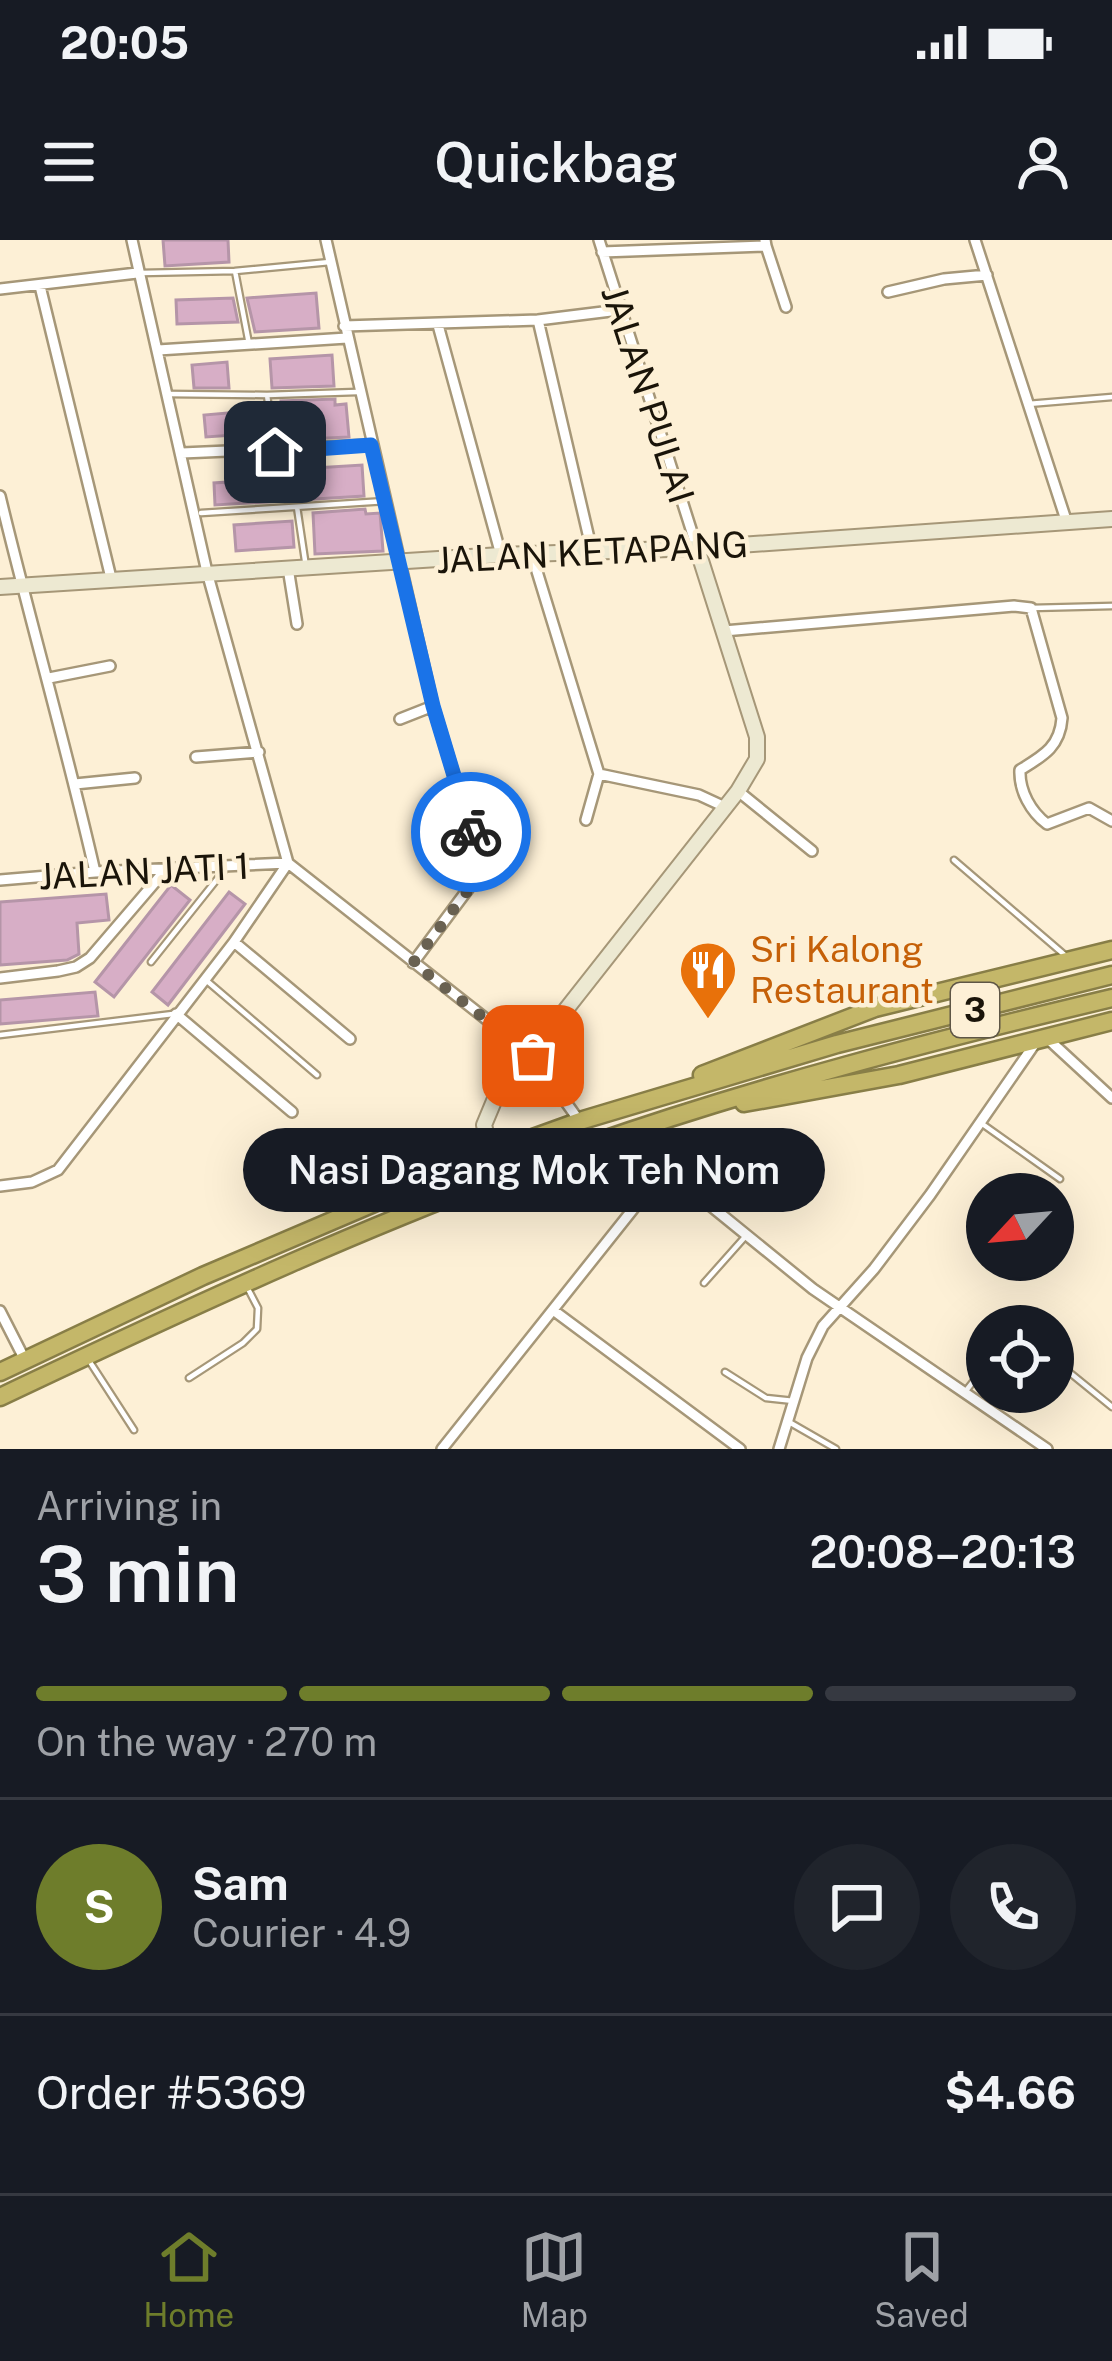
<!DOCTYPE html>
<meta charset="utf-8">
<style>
body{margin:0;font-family:"Public Sans",sans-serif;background:#20242c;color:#f1f3f6;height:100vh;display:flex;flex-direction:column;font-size:45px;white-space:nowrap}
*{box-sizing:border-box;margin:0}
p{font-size:39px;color:#9ea1a6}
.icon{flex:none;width:66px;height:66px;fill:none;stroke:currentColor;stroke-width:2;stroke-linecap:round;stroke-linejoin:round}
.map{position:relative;height:1209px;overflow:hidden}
.sheet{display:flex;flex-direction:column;background:#171b24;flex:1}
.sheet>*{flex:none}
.needle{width:78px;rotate:244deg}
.controls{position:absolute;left:966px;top:933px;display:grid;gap:24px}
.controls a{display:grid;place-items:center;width:108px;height:108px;border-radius:50%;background:#171b24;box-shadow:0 12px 48px #0002;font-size:60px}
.pin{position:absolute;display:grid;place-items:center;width:102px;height:102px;color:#fff;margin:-51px;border-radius:24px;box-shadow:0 6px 18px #0006}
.courier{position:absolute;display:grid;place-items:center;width:120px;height:120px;margin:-60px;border:9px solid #1a73e8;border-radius:50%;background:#fff;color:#222;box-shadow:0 3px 15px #0007}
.bubble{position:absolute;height:84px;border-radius:42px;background:#171b24;box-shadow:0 12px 48px #0002;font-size:39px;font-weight:600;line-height:84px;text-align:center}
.head em{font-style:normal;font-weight:600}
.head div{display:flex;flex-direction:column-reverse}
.head{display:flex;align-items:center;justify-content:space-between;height:204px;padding:0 36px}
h1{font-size:78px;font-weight:600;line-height:90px}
.bar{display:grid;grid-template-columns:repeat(4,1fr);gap:18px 12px;align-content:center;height:144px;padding:0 36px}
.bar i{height:15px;border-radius:9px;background:#363941}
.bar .selected{background:#6e7d2b}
.bar p{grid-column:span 4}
.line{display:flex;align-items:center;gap:30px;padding:0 36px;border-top:3px solid #363941}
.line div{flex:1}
.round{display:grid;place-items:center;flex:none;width:126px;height:126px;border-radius:63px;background:#20242c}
.status{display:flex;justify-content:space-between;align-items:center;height:84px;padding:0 60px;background:#171b24;direction:ltr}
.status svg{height:33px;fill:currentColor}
header{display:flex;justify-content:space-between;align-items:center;height:156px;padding:0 36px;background:#171b24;font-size:54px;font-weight:600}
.dock{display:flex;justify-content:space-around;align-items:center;height:168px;border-top:3px solid #363941;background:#171b24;font-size:33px;color:#9ea1a6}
.dock a{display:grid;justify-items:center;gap:6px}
.dock .selected{color:#6e7d2b}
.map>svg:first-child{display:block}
.building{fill:#d7aec6;stroke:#b595a8;stroke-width:3}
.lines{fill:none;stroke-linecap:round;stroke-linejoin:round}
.lane-casing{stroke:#a69778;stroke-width:9}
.street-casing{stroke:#a69778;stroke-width:14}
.secondary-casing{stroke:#a69778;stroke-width:18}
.highway-casing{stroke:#887e47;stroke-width:21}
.lane{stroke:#fff;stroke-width:4.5}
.street{stroke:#fff;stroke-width:9}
.secondary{stroke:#ede9d2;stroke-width:14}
.highway{stroke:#c4b769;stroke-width:16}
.done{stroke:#696151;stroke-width:12;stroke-dasharray:0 21.6}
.route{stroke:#1a73e8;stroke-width:15}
.labels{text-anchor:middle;stroke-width:9;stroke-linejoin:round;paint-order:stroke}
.shield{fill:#fdf0d6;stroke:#5e5646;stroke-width:3}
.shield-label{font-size:33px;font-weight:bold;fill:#1a1409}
.street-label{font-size:36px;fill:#1a1409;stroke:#fdf0d6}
.food-label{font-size:36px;fill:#c56008;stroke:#fdf0d6;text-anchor:start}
</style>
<div class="status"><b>20:05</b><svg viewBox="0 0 49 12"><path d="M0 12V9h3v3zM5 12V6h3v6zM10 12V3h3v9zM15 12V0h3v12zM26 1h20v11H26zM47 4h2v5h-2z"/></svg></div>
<header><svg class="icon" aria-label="menu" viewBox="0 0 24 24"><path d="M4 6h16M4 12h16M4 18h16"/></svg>Quickbag<svg class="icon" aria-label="person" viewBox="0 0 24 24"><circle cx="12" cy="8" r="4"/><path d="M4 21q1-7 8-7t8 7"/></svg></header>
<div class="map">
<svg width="1112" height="1209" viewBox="0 0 1112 1209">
<rect width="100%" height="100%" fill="#fdf0d6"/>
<!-- building -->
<path class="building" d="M 163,0 L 228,0 L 229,22 L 165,26 Z
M 316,53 L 319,88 L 255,92 L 247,58 Z
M 233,58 L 238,82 L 177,84 L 176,60 Z
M 332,115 L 334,146 L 272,148 L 270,119 Z
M 227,122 L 229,148 L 194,148 L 192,125 Z
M 335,159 L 335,165 L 346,164 L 349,197 L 284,200 L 281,161 Z
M 261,170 L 263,193 L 206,197 L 204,175 Z
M 362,225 L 364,256 L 215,265 L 214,243 L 299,237 L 299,229 Z
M 365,269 L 366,274 L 380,273 L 383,311 L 315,314 L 313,273 Z
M 292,281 L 294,307 L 236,311 L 234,285 Z
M 171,645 L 190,660 L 114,757 L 95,742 Z
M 229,652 L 245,664 L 168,765 L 152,752 Z
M 106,654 L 109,680 L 77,683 L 79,714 L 67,720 L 0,725 L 0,662 Z
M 95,752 L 98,776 L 0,784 L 0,760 Z"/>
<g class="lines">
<!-- lane casing -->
<g class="lane-casing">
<path id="lane" d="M 235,31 L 330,22
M 141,33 L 235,31 L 249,104
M 168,154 L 267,155 L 274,206
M 267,155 L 357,152
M 1028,164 L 1112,157
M 297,267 L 306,327
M 201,273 L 386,261
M 1031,368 L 1112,366
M 954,620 L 1067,717
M 151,722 L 226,628
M 207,741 L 317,835
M 0,795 L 173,774
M 981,883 L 1060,939
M 704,1043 L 744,998
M 88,1119 L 134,1190
M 1053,1119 L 1112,1167
M 725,1132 L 766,1158 L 794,1161
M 189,1138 L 243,1103 L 257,1089 L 258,1068 L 247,1047
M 965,1152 L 987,1124
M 789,1182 L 836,1209"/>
</g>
<!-- street casing -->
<g class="street-casing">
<path id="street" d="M 132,0 L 207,332 L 288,623 L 533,816 L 580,882
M 326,0 L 433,466 L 478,615 L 477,637 L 413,723
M 599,0 L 697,308
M 975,0 L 1067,283
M 766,6 L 786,67
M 602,12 L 766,6 L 765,0
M 40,46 L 111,338
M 0,49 L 137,33
M 888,52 L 944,39 L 987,35
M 538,80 L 592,311
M 438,85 L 501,315
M 344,86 L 538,80 L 619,70
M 158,110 L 347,98
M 182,213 L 371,205
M 0,256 C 30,381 66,505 95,632
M 532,315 L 599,534
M 288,328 L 297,384
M 724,391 L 1014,366 L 1031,368 L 1062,478 C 1060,507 1043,516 1020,530 C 1019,551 1031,572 1047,584 L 1089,568 L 1112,581
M 49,438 L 110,426
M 400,479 L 433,466
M 196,517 L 259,512
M 599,534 L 699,555 L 725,567
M 75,544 L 135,538
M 738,551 L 812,611
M 586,580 L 599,534
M 0,640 L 95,632 L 288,623
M 234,702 L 350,799
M 0,738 L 58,731 L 76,727 L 90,718 L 168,627
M 176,774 L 292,872
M 1048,799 L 1112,858
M 638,890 L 658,923 L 813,1049 L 1047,1209
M 0,946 L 32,942 L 58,930 L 234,702 L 288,623
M 553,1070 L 740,1209
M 0,1071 L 25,1120
M 442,1209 L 665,929
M 779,1209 L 807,1118 L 823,1086 L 874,1029 L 930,955 L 1036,802"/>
</g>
<!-- secondary casing -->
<g class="secondary-casing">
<path id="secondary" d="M 0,347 L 501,315 L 697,308 L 1112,279
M 491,913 L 484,885 L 494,861 L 738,551 L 757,519 L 757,497 L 697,308"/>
</g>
<!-- highway casing -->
<g class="highway-casing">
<path id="highway" d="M 702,835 L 875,768 L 1112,710
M 744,863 L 899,835 L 1112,781
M 0,1132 L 203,1036 L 491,913 L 583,880 L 837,804 L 1112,735
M 0,1157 C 192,1066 385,976 586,906 C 758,846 935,800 1112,758"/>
</g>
<!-- lane -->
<use href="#lane" class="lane"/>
<!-- street -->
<use href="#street" class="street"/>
<!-- secondary -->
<use href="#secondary" class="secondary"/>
<!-- highway -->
<use href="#highway" class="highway"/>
</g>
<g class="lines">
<!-- done -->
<path class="done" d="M 471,592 L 478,615 L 477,638 L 413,723 L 533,816"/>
<!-- route -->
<path class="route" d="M 275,212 L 371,205 L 433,466 L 471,592"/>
</g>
<!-- icons -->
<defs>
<g id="restaurant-pin" transform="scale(3)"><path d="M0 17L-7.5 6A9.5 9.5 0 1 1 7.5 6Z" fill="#e8710a" stroke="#fdf0d6"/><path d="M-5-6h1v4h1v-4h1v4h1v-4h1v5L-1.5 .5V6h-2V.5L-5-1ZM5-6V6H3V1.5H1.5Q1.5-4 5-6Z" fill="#fff"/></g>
</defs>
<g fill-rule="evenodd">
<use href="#restaurant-pin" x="708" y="730"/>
</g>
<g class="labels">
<!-- shield labels -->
<rect class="shield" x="951" y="743" width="48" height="54" rx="9"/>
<g class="shield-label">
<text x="975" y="782">3</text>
</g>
<!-- street labels -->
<g class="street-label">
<text transform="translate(648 154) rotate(72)" y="13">JALAN PULAI</text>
<text transform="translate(592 312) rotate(-3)" y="13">JALAN KETAPANG</text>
<text transform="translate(144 631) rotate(-3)" y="13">JALAN JATI 1</text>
</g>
<!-- food labels -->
<g class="food-label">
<text x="750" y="722">Sri Kalong<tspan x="750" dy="41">Restaurant</tspan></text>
</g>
</g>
</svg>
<div class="controls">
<a><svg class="needle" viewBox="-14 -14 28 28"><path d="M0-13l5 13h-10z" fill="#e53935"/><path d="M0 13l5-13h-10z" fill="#9ea1a6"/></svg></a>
<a><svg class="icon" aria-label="locate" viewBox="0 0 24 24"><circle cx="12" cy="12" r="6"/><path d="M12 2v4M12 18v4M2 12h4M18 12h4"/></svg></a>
</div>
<div class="pin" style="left:533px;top:816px;background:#ea580c"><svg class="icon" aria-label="bag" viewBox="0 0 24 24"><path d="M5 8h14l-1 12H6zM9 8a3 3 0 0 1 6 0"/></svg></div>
<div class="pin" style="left:275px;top:212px;background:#1f2937"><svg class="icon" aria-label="home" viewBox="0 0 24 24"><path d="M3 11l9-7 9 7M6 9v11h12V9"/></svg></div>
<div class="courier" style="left:471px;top:592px"><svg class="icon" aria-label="bike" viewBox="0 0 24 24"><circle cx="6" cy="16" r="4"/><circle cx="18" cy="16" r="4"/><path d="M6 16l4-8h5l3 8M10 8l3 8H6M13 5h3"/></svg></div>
<div class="bubble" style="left:243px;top:888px;width:582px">Nasi Dagang Mok Teh Nom</div>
</div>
<section class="sheet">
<div class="head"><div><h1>3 min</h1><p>Arriving in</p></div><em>20:08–20:13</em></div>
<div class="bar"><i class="selected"></i><i class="selected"></i><i class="selected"></i><i></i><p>On the way · 270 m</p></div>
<div class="line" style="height:216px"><b class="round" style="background:#6e7d2b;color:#fff">S</b><div><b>Sam</b><p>Courier · 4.9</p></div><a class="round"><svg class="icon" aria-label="chat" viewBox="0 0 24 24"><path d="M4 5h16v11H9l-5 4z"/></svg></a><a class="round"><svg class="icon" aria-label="phone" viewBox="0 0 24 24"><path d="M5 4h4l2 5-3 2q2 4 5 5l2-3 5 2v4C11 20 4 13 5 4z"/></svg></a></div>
<div class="line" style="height:156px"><div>Order #5369</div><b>$4.66</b></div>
</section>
<nav class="dock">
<a class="selected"><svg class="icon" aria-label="home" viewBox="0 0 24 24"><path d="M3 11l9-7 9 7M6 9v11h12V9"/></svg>Home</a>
<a><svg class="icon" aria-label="map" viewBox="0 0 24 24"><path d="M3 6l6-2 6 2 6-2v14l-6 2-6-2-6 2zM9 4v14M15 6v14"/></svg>Map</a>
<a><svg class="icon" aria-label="saved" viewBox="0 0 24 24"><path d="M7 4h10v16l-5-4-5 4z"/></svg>Saved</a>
</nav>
